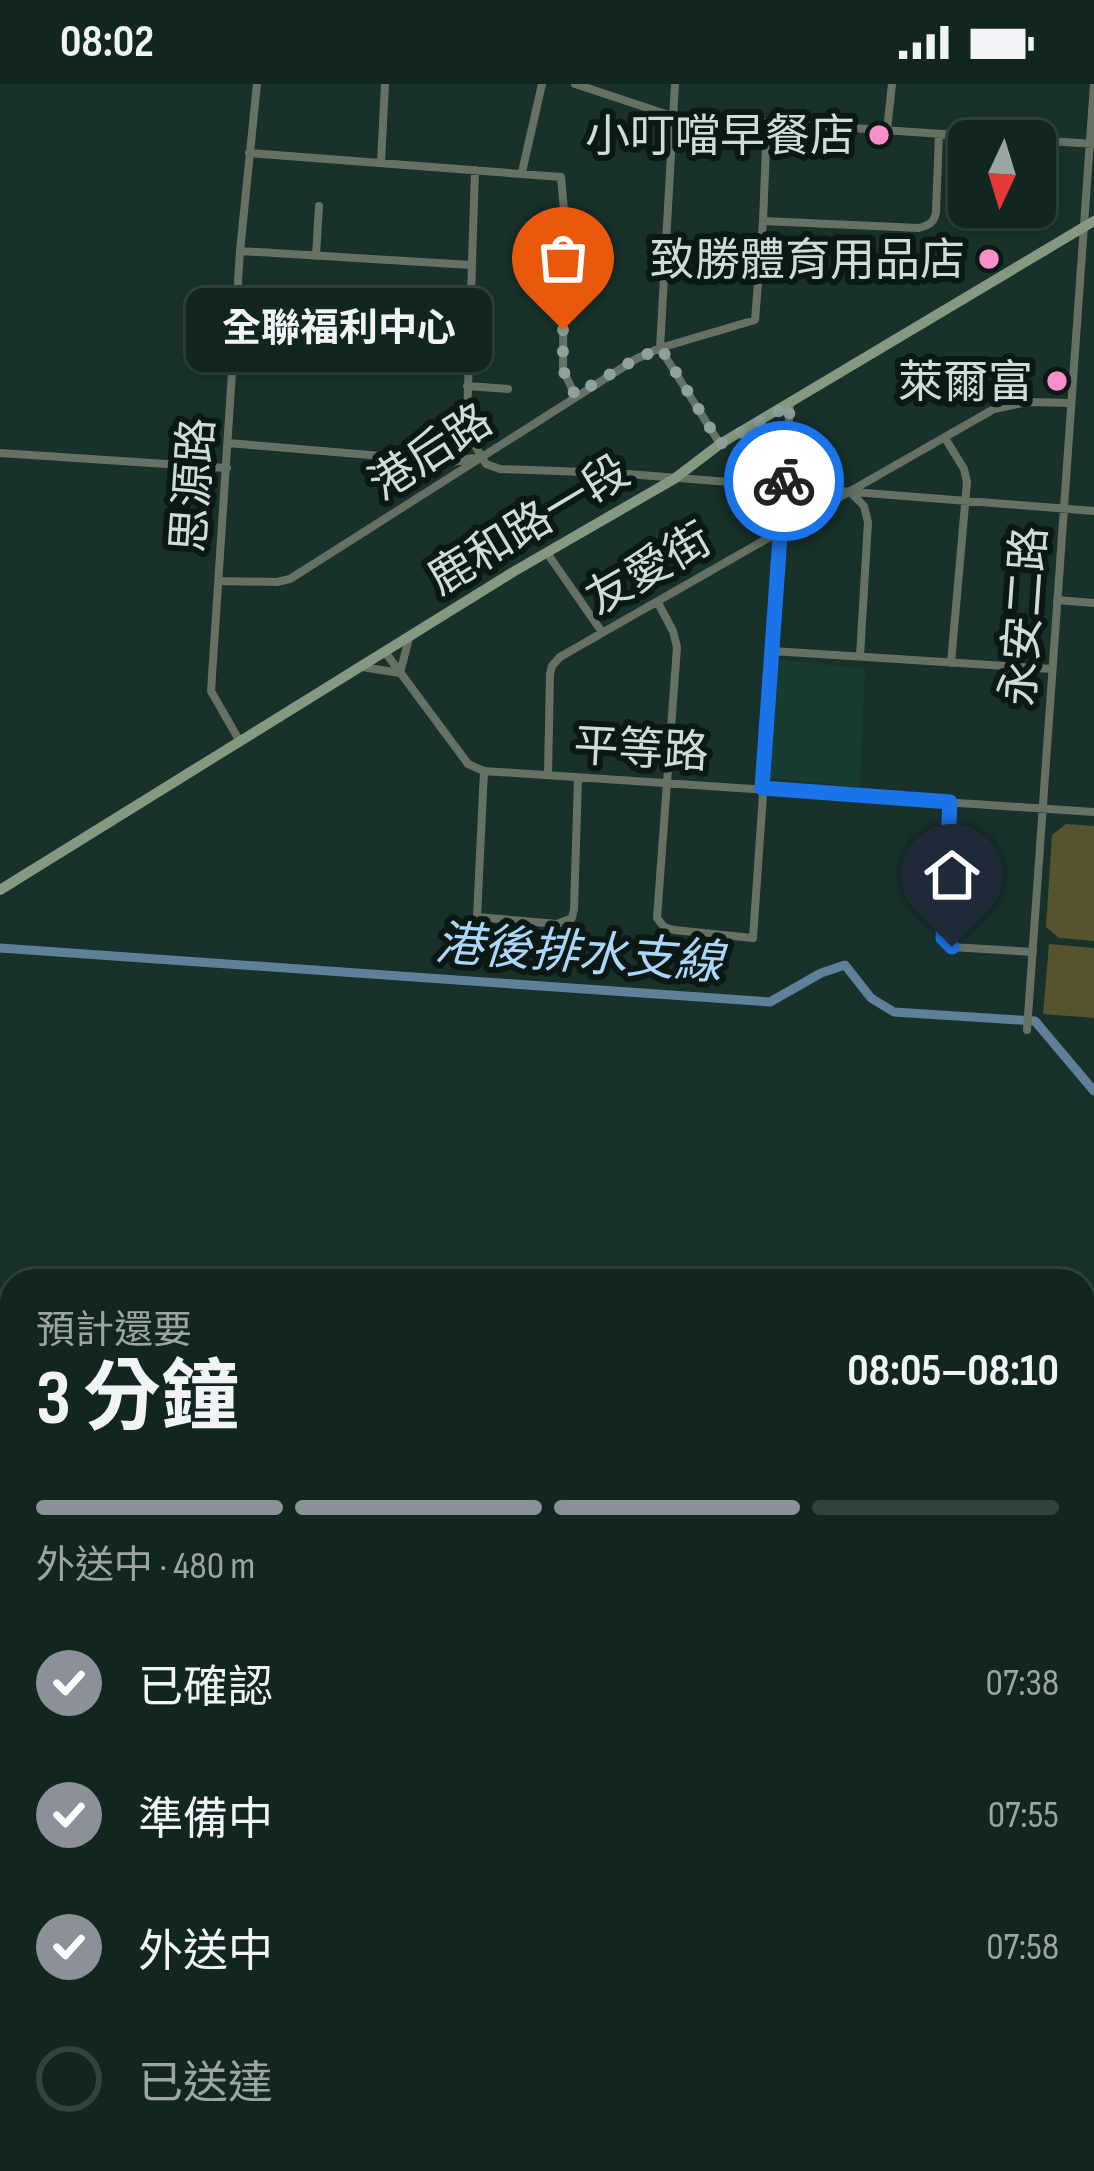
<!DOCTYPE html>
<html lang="zh-TW">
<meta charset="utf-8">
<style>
body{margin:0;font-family:"Sofia Sans Condensed","Noto Sans TC",sans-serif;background:#1f322d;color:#f1f3f6;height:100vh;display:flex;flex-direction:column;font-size:45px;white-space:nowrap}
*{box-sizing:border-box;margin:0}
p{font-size:39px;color:#9ca5a5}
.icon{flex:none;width:66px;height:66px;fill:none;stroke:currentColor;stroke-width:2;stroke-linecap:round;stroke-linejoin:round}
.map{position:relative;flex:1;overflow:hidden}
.panel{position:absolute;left:0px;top:1185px;width:1095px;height:903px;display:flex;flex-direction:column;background:#122620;border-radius:36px 36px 0 0;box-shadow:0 3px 9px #0004,0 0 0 3px #31433e}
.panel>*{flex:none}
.needle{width:78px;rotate:184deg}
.buttons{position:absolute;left:948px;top:36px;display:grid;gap:24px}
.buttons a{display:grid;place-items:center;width:108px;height:108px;border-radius:18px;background:#122620;box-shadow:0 3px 9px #0004,0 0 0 3px #31433e;font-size:60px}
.pin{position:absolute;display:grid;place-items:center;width:102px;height:102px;color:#fff;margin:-123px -51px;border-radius:50% 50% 50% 0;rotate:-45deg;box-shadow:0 0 12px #0007}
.pin .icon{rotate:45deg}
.courier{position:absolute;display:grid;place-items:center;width:120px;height:120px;margin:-60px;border:9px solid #1a73e8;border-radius:50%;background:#fff;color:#222;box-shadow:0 3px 15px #0007}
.bubble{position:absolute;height:84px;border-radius:18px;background:#122620;box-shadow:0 3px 9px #0004,0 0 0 3px #31433e;font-size:39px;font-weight:700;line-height:84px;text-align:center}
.head em{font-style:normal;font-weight:700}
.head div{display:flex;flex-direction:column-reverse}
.head{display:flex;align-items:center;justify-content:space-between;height:204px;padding:0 36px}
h1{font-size:78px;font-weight:700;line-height:90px}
.bar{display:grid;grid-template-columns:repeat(4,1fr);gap:18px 12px;align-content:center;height:144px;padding:0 36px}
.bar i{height:15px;border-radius:9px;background:#31433e}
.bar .on{background:#8c9099}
.bar p{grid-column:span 4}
ol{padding:0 36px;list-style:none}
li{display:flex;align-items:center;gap:36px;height:132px}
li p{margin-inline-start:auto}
li .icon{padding:12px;border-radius:50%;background:#8c9099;color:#fff;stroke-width:4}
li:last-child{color:#9ca5a5}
li i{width:66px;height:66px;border:6px solid #31433e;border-radius:50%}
.status{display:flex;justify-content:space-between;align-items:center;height:84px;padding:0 60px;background:#122620;direction:ltr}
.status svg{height:33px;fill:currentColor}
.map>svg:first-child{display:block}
.built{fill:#183c32}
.green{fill:#56532f}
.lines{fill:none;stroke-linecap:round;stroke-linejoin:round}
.stream{stroke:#5f8099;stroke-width:3}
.canal{stroke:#5f8099;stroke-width:9}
.street{stroke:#667164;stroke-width:8}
.secondary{stroke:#879882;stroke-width:10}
.primary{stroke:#9fb599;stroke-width:10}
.done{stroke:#8ea19b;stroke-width:12;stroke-dasharray:0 21.6}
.route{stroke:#1a73e8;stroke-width:15}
.poi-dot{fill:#f98fc9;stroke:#0c1814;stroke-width:4.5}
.labels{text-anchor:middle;stroke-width:12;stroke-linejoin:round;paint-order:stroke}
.poi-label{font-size:45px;fill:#ceddd8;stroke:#0c1814;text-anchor:end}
.street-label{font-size:45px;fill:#ceddd8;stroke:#0c1814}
.water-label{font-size:48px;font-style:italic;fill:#abd7fa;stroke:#0c1814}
</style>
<div class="status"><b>08:02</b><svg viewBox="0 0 49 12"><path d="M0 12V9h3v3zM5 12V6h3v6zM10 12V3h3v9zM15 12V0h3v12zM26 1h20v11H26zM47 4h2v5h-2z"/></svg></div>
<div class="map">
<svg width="1094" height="2087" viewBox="0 0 1094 2087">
<rect width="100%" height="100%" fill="#18322b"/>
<!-- built -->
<path class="built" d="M 778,575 L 865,585 L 860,703 L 769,694 Z"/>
<!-- green -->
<path class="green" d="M 1066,740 L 1094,742 L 1094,857 L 1059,854 L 1046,843 L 1052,751 Z
M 1049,860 L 1094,864 L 1094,934 L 1043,930 Z"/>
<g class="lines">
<!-- stream -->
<path class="stream" d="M 0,1869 L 12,1870
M 1083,1937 L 1094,1940"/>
<!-- canal -->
<path class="canal" d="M 0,864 L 770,918 L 821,889 L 845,881 L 871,914 L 894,928 L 1035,937 L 1094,1007
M 1083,1920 L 1094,1923"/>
<!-- street -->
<path class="street" d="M 575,0 L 672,32 L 1094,60
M 675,0 L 660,264 L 720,360
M 887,46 L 892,0
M 249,69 L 561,93 L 564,127 L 563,286 L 575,311
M 381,79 L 385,0
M 475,86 L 467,335 L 474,360 L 486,380 L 500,385 L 615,389 L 1094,427
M 522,88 L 542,0
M 763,137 L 919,144 C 929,141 934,139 936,128 L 939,50
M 240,167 L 471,181
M 316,172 L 319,122
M 234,257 L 467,275
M 467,302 L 508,305
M 945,354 L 964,385 L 967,398 L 951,579
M 228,359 L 453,378 L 473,374
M 0,369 L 227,384
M 852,410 L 864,422 L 868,438 L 860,572
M 547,469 L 602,548
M 219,497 L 277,498 L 290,495 L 636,275 L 660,264 L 755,236 L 763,137 L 767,38
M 1057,516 L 1094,519
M 658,519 L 673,547 L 677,563 L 657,834 L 664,843 L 674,846 L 753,854 L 790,321
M 772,567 L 1052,585
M 385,568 L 468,680 L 484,687 L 1094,728
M 362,583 L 400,589 L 409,554
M 239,656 L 211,607 L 240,167 L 257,0
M 484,687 L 477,833 L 557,840 L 572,834 L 574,825 L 578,694
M 548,691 L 550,590 L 552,582 L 560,573 L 994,325 L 1027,318 L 1071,319
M 950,718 L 943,854 L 951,863 L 1033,868
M 1027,946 L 1094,0"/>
<!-- secondary -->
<path class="secondary" d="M 0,806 L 513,488 L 674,395 L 720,360 L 1094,137
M 0,1878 L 12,1878"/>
<!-- primary -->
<path class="primary" d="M 1083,1831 L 1094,1815
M 1083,1848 L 1094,1832
M 901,2087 L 909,2076
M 912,2087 L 920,2076"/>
</g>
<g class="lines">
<!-- done -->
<path class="done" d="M 563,246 L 563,286 L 575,311 L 636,275 L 661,264 L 720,360 L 790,321 L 784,397"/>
<!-- route -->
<path class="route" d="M 784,397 L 762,704 L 950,718 L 943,854 L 952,863"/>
</g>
<!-- markers -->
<g class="poi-dot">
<circle cx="879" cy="51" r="12"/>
<circle cx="989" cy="175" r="12"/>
<circle cx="1057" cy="297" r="12"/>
</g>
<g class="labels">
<!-- poi labels -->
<g class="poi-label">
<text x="855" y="67">小叮噹早餐店</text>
<text x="965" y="191">致勝體育用品店</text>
<text x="1033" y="313">萊爾富</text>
</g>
<!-- street labels -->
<g class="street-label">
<text transform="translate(430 367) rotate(-33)" y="16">港后路</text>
<text transform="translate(192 401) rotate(-86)" y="16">思源路</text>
<text transform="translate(528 440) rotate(-31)" y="16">鹿和路一段</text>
<text transform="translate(648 484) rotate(-30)" y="16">友愛街</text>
<text transform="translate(1023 532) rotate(-86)" y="16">永安二路</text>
<text transform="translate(641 664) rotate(3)" y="16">平等路</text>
</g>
<!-- water labels -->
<g class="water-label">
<text transform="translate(579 868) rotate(4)" y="17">港後排水支線</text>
</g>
</g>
</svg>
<div class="buttons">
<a><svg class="needle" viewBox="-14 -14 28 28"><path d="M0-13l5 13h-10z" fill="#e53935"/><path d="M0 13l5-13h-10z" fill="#9ca5a5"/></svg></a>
</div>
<div class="pin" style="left:563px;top:246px;background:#ea580c"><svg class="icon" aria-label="bag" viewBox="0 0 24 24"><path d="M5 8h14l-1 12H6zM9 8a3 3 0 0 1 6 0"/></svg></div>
<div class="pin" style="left:952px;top:863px;background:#1f2937"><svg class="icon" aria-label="home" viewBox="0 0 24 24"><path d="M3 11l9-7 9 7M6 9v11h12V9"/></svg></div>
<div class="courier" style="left:784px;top:397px"><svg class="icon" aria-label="bike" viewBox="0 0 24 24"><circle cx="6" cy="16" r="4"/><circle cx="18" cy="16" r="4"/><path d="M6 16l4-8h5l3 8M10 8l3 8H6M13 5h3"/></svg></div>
<div class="bubble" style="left:186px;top:204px;width:306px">全聯福利中心</div>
<section class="panel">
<div class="head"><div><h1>3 分鐘</h1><p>預計還要</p></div><em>08:05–08:10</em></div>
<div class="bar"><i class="on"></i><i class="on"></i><i class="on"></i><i></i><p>外送中 · 480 m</p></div>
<ol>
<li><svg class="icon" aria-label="check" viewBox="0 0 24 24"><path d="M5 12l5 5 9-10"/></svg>已確認<p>07:38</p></li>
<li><svg class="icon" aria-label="check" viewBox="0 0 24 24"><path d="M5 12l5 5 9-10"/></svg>準備中<p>07:55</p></li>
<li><svg class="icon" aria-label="check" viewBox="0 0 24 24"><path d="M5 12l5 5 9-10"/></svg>外送中<p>07:58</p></li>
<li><i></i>已送達</li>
</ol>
</section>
</div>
